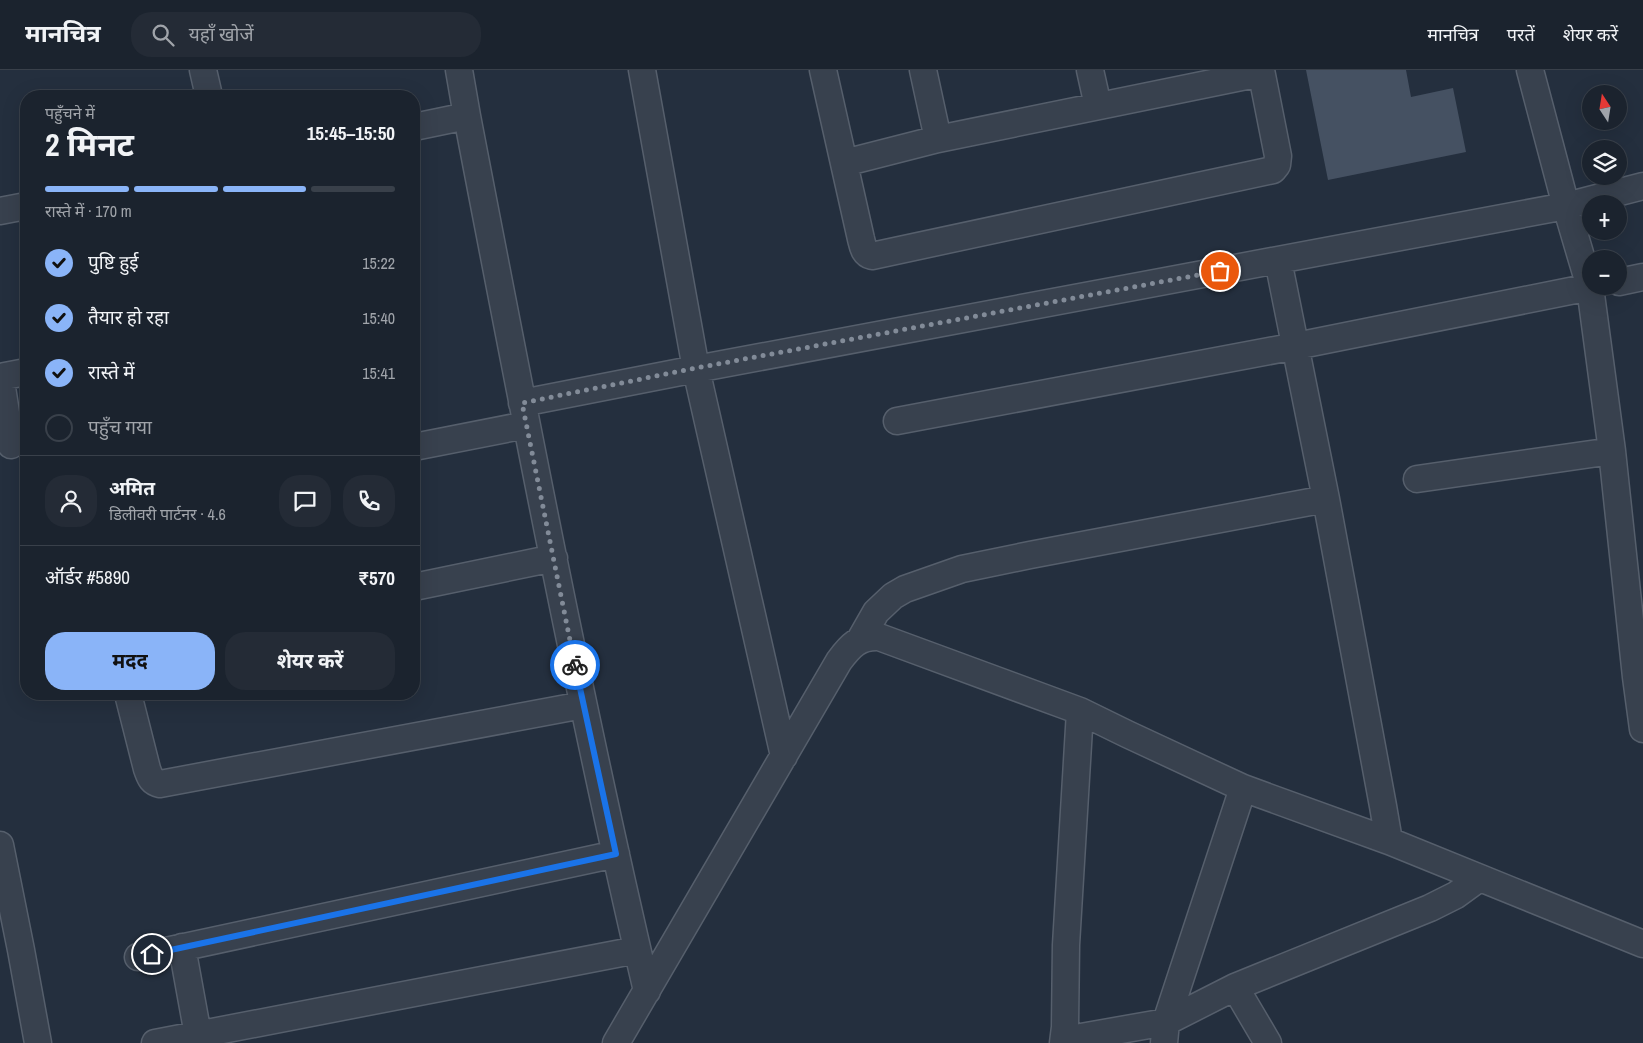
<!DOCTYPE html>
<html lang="hi">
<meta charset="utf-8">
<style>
body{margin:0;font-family:"Archivo Narrow","Noto Sans Devanagari",sans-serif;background:#242b36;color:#f1f3f6;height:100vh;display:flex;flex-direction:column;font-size:19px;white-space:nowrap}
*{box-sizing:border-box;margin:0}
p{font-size:16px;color:#a0a4aa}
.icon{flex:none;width:28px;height:28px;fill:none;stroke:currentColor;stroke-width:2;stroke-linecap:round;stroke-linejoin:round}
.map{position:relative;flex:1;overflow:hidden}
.sheet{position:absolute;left:20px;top:20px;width:400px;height:610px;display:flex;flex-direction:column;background:#1b232e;border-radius:20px;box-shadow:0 5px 20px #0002,0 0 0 1px #39404a}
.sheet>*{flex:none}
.needle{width:32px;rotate:348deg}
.fabs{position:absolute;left:1582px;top:15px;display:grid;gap:10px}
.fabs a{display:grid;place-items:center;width:45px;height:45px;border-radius:50%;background:#1b232e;box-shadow:0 5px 20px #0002,0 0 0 1px #39404a;font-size:25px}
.pin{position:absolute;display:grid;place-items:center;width:42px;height:42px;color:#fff;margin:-21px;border:2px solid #fff;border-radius:50%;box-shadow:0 1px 5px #0007}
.courier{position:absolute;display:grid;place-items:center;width:50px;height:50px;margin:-25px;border:4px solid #1a73e8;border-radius:50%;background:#fff;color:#222;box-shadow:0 1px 6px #0007}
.headline em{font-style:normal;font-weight:700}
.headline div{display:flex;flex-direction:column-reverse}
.headline{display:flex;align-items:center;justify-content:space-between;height:85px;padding:0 25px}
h1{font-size:32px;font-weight:700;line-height:38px}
.bar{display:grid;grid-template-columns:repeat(4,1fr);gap:8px 5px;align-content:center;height:60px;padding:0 25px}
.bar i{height:6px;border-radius:4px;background:#39404a}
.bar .current{background:#8ab4f8}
.bar p{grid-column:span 4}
.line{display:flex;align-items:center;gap:12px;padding:0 25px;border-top:1px solid #39404a}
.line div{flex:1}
.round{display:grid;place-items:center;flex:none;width:52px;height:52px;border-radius:20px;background:#242b36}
ol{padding:0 25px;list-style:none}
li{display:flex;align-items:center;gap:15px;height:55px}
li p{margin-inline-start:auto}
li .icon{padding:5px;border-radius:50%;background:#8ab4f8;color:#111;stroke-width:4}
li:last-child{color:#a0a4aa}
li i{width:28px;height:28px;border:2px solid #39404a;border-radius:50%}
.cta{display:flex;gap:10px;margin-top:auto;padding:10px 25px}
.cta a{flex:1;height:58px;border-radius:20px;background:#8ab4f8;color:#111;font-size:20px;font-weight:700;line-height:58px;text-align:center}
.cta a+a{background:#242b36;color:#f1f3f6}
header{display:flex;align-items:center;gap:30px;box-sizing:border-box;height:70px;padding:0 25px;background:#1b232e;border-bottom:1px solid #39404a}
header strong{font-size:24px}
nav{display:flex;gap:28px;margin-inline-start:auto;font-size:18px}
.search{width:350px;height:45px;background:#242b36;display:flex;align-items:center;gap:12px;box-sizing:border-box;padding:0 18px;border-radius:20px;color:#a0a4aa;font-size:19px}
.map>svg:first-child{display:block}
.building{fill:#455162}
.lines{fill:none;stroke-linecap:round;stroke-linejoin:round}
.minor-casing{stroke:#565f6c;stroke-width:29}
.minor{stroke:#38414e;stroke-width:26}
.done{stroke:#828b98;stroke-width:5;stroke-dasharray:0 9}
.route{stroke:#1a73e8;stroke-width:6}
</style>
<header>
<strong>मानचित्र</strong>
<div class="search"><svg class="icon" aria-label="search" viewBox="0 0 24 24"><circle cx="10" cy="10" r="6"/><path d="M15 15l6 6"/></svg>यहाँ खोजें</div>
<nav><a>मानचित्र</a><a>परतें</a><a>शेयर करें</a></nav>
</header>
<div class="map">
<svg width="1643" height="973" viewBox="0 0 1643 973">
<rect width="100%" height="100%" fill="#242f3e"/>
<!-- building -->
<path class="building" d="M 1306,0 L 1406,0 L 1411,27 L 1453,18 L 1466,82 L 1328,110 Z"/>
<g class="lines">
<!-- minor casing -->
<g class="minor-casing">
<path id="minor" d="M 203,0 L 209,26
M 642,0 L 696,299 L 784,686
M 823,0 L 861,169 C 863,177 864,184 872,186 L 1273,100 L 1277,95 L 1278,86 L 1261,0
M 923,0 L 938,69
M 1090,0 L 1098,36
M 1530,0 L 1566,136 L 1590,217 L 1612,381 L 1636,607 L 1643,659
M 467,46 C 523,338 579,631 647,921
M 414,57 L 467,46 L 459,0
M 844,93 L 938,69 L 1261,3
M 0,141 L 26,136
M 1278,190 L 1326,429 L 1383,736 L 1389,771
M 1619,212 L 1643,207
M 522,333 L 696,299 L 1566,136 L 1643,116
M 897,351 L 1296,276 L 1595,216
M 11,375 L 1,311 L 5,306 L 26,302
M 414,377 L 526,355
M 1417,409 L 1612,381
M 414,517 L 554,488
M 860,570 L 876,542 L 893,526 L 905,519 L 962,499 L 1030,485 L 1326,429
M 128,624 L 147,699 C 150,707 151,712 160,714 L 583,635
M 0,775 L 21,880 L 38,973
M 182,877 L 198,965
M 138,887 L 616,784
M 1235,917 L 1268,973
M 1064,970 L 1166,952 L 1235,917 L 1430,838 L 1456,825 L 1478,809
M 155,973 L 637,880
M 616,973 L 839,591 C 850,576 859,566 879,567 L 1080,641 L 1127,664 L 1243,718 L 1389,771 L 1643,874
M 1063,973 L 1065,957 L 1066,875 L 1080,641
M 1164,973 L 1166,952 L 1243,718"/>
</g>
<!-- minor -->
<use href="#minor" class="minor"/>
</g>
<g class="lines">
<!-- done -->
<path class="done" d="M 575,595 L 522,333 L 696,298 L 1220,201"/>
<!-- route -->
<path class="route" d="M 152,884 L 616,784 L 575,595"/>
</g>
</svg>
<div class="fabs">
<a><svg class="needle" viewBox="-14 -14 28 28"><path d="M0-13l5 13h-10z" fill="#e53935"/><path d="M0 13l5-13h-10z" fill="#a0a4aa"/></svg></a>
<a><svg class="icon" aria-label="layers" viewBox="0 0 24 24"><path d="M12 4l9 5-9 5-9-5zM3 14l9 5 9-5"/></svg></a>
<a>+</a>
<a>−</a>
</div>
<div class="pin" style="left:1220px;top:201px;background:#ea580c"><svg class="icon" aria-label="bag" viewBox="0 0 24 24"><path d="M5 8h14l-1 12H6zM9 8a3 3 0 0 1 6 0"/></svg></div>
<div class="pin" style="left:152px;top:884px;background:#1f2937"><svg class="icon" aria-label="home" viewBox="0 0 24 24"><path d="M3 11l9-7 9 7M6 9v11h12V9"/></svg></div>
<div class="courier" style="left:575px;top:595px"><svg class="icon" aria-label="bike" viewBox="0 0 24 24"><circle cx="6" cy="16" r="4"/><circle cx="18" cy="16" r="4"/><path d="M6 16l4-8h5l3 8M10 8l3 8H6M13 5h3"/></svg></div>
<section class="sheet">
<div class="headline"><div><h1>2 मिनट</h1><p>पहुँचने में</p></div><em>15:45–15:50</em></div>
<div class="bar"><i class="current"></i><i class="current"></i><i class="current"></i><i></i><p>रास्ते में · 170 m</p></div>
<ol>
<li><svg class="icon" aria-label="check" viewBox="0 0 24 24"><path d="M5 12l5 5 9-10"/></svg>पुष्टि हुई<p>15:22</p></li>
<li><svg class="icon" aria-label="check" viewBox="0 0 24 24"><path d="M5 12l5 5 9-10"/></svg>तैयार हो रहा<p>15:40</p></li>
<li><svg class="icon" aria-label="check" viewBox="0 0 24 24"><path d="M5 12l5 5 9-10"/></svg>रास्ते में<p>15:41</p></li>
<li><i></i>पहुँच गया</li>
</ol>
<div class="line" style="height:90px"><a class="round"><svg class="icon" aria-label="person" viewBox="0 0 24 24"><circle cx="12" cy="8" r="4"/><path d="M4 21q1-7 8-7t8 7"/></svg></a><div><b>अमित</b><p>डिलीवरी पार्टनर · 4.6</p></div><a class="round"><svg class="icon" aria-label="chat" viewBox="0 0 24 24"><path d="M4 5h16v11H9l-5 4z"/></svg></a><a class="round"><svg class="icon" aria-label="phone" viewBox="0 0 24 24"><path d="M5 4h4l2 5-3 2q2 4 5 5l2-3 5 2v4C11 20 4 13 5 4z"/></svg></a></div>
<div class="line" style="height:65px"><div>ऑर्डर #5890</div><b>₹570</b></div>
<div class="cta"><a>मदद</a><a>शेयर करें</a></div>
</section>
</div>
